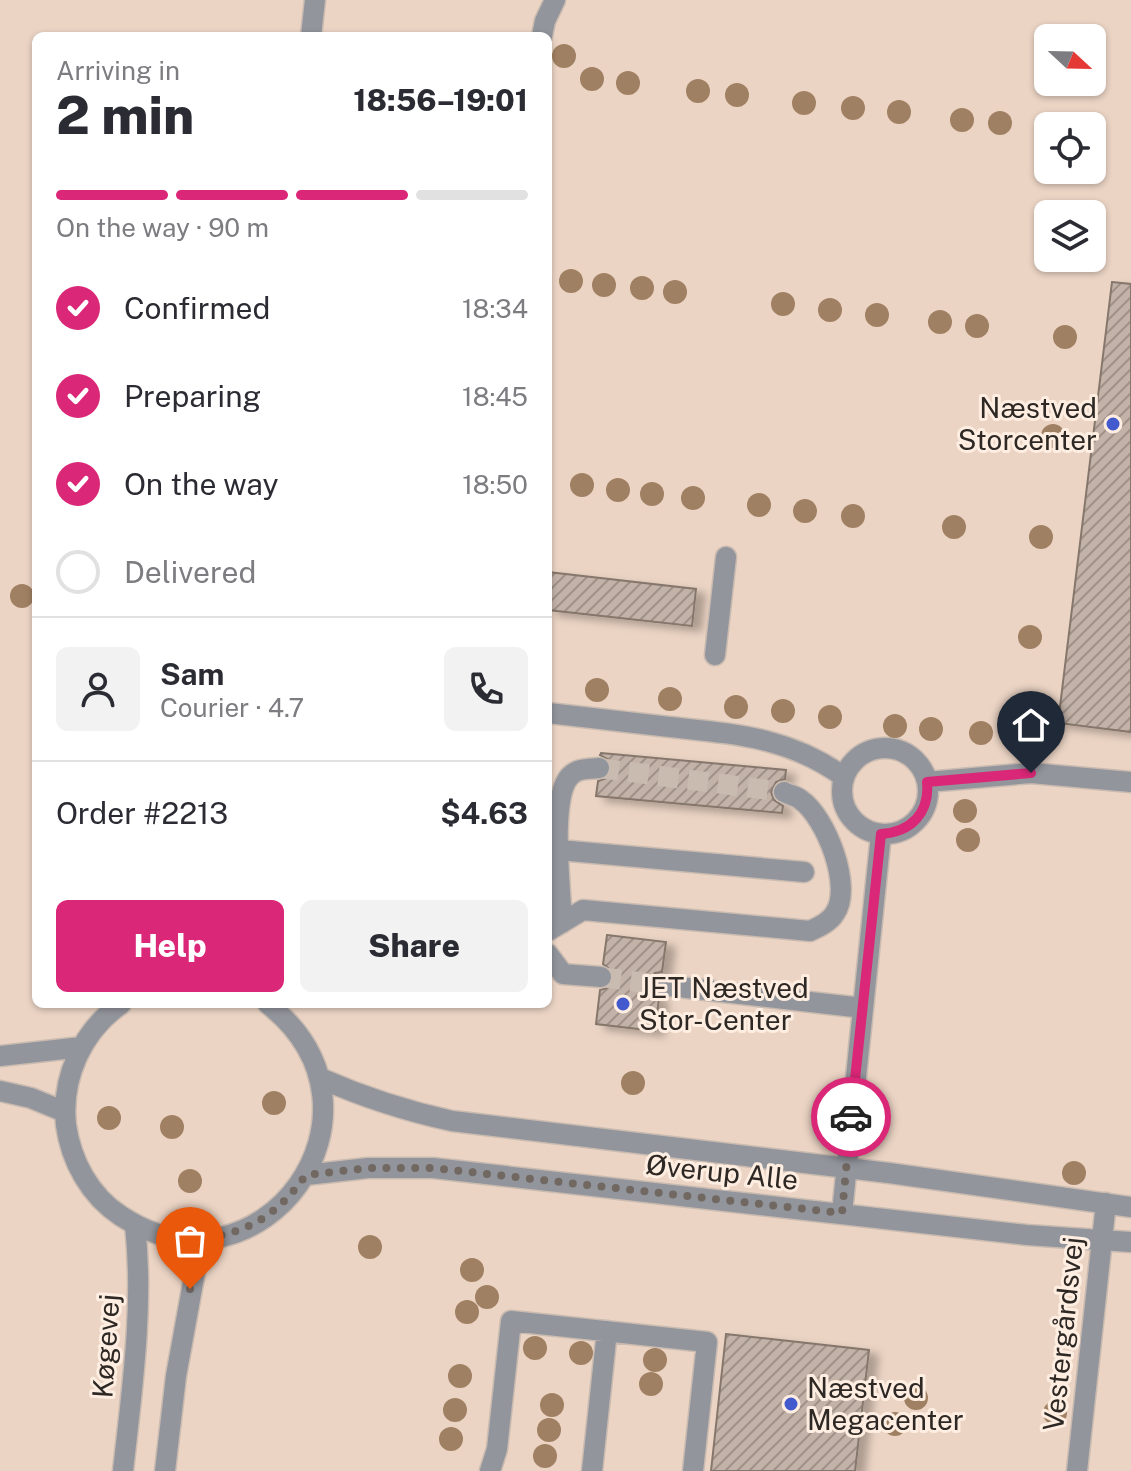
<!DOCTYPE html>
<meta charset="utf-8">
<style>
body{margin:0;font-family:"Public Sans",sans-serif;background:#f2f2f3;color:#2b2b33;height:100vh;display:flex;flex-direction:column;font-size:30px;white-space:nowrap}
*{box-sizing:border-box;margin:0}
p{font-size:26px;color:#7c7c81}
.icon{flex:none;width:44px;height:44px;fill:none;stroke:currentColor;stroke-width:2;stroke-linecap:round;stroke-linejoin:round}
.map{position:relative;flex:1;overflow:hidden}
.panel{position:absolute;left:32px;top:32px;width:520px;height:976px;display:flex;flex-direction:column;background:#fff;border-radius:12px;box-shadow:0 2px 6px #0004}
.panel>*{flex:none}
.needle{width:52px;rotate:112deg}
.controls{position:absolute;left:1034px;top:24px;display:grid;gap:16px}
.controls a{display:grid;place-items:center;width:72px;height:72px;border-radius:12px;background:#fff;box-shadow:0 2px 6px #0004;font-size:40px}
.pin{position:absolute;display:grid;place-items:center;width:68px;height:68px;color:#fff;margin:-82px -34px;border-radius:50% 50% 50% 0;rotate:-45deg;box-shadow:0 0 8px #0007}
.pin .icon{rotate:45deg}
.courier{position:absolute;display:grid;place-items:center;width:80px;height:80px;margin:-40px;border:6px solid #db2777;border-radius:50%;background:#fff;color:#222;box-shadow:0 2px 10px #0007}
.overview em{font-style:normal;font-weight:800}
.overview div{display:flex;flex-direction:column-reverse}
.overview{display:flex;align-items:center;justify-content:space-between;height:136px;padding:0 24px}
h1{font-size:52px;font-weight:800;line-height:60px}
.bar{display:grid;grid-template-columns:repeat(4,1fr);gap:12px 8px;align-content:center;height:96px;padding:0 24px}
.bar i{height:10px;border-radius:6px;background:#e1e1e2}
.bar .selected{background:#db2777}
.bar p{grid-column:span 4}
.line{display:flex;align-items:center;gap:20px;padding:0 24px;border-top:2px solid #e1e1e2}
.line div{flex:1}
.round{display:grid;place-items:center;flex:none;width:84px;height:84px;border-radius:12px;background:#f2f2f3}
ol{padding:0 24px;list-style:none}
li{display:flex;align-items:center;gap:24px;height:88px}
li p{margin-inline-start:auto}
li .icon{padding:8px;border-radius:50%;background:#db2777;color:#fff;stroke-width:4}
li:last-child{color:#7c7c81}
li i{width:44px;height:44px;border:4px solid #e1e1e2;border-radius:50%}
.button{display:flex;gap:16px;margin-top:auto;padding:16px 24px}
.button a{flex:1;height:92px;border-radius:12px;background:#db2777;color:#fff;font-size:32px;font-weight:800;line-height:92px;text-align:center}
.button a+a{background:#f2f2f3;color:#2b2b33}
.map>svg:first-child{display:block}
.built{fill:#ebd4c4;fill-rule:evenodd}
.building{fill:url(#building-hatch);stroke:#86776c;stroke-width:2;filter:url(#shadow)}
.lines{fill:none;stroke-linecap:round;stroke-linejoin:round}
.minor-tunnel{stroke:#cabbb1;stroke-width:20;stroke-dasharray:20 10;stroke-linecap:butt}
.minor-casing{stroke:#cabbb1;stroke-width:23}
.minor{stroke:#92959c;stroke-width:20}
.tree{fill:#a08062}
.done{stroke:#726862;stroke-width:8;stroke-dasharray:0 14.4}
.route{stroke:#db2777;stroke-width:10}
.poi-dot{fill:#425acd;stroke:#feede1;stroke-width:3}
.labels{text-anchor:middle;stroke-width:6;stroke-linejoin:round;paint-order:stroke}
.poi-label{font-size:28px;fill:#2e2824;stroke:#feede1;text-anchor:start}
.street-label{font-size:28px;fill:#2e2824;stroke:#feede1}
</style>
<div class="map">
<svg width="1131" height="1471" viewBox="0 0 1131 1471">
<defs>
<pattern id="building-hatch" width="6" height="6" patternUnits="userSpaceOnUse" patternTransform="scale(2)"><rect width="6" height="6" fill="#c3b2a7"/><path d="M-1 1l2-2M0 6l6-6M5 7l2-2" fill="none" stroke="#9f9188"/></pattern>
<filter id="shadow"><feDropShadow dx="9" dy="5" stdDeviation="4" flood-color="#0004"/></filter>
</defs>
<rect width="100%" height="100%" fill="#f1e0d4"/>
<!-- built -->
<path class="built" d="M 0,0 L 1131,0 L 1131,1471 L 0,1471 ZM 36,36 L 548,36 L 548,1004 L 36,1004 ZM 1048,38 L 1092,38 L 1092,82 L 1048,82 ZM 1048,126 L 1092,126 L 1092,170 L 1048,170 ZM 1048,214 L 1092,214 L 1092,258 L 1048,258 Z"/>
<!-- building -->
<path class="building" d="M 1112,282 L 1131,284 L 1131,732 L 1058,723 Z
M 548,572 L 696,589 L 692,626 L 548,610 Z
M 601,753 L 786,770 L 785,779 L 776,782 L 771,792 L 774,800 L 783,806 L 782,813 L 596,796 L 598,781 L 607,778 L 612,768 L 609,760 L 600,755 Z
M 607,935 L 666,942 L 662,972 L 655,973 L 648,983 L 649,991 L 659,998 L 655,1031 L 596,1024 L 600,990 L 607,988 L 614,979 L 612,971 L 603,964 Z
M 726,1334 L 869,1350 L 855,1471 L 711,1471 Z"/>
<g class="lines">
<!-- minor-tunnel -->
<path class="minor-tunnel" d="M 599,768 L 784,792
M 601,977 L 661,985"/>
<!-- minor casing -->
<g class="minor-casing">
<path id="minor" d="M 311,36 L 315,0
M 542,36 L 545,21 L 555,0
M 715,655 L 726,557
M 548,713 C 589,718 629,722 670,727 C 735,734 789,737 844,777
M842 791a43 43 0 1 1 86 0a43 43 0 1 1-86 0Z
M 927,782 L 1031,773 L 1131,782
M 559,850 L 804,872
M 562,923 C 561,891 549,798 570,776 C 578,768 588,769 599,768
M 548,931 L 583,910 L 810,931 C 819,927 830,922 835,913 C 853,887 826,817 801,800 C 797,796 789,795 784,792
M 548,954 L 563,974 L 601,977
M 661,985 L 863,1008
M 121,1004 C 82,1031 61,1078 66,1125 C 71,1161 90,1196 121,1216 C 260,1308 405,1112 268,1004
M 0,1056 L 82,1047
M 320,1078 C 363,1097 406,1111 452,1121 L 889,1173 L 1131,1207
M 0,1091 L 31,1098 L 65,1112
M 306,1175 L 368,1168 L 433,1168 L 1027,1235 L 1131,1242
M 842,1213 L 881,834
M 123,1471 C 132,1389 144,1307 135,1225
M 165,1471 L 176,1376 L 201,1239
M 490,1471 L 497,1449 L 511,1321 L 707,1342 L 693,1471
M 592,1471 L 607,1331
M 1077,1471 L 1106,1203"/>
</g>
<!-- minor -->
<use href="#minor" class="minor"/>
</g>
<!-- trees -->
<g class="tree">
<circle cx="564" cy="56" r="12"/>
<circle cx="592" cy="79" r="12"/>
<circle cx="628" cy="83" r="12"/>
<circle cx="698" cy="91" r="12"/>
<circle cx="737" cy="95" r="12"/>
<circle cx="804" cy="103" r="12"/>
<circle cx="853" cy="108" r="12"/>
<circle cx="899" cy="112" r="12"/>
<circle cx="962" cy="120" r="12"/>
<circle cx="1000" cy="123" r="12"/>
<circle cx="571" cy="281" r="12"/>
<circle cx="604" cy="285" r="12"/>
<circle cx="642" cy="288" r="12"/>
<circle cx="675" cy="292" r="12"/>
<circle cx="783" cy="304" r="12"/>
<circle cx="830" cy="310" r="12"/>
<circle cx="877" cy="315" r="12"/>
<circle cx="940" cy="322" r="12"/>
<circle cx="977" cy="326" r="12"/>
<circle cx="1065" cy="337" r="12"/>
<circle cx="1053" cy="436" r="12"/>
<circle cx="582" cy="485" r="12"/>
<circle cx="618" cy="490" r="12"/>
<circle cx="652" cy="494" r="12"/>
<circle cx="693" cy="498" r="12"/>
<circle cx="759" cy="505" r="12"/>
<circle cx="805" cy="511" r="12"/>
<circle cx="853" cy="516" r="12"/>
<circle cx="954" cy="527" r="12"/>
<circle cx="1041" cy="537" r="12"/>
<circle cx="22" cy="596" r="12"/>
<circle cx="1030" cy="637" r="12"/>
<circle cx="597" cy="690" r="12"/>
<circle cx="670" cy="699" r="12"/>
<circle cx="736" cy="707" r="12"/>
<circle cx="783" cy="711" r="12"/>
<circle cx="830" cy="717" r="12"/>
<circle cx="895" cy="726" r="12"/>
<circle cx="931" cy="729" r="12"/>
<circle cx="981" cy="733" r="12"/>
<circle cx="965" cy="811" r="12"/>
<circle cx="968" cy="840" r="12"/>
<circle cx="633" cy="1083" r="12"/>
<circle cx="274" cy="1103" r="12"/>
<circle cx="109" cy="1118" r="12"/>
<circle cx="172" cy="1127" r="12"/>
<circle cx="1074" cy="1173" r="12"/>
<circle cx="190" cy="1181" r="12"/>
<circle cx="370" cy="1247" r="12"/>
<circle cx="472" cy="1270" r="12"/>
<circle cx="487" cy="1297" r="12"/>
<circle cx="467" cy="1312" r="12"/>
<circle cx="535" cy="1348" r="12"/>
<circle cx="581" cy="1353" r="12"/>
<circle cx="655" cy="1360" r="12"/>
<circle cx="460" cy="1376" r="12"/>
<circle cx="651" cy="1384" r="12"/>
<circle cx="916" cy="1398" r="12"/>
<circle cx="552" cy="1405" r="12"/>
<circle cx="455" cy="1410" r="12"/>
<circle cx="1055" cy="1413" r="12"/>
<circle cx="895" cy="1424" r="12"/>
<circle cx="549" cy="1430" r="12"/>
<circle cx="451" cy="1439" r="12"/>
<circle cx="545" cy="1456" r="12"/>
</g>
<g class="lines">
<!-- done -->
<path class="done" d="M 190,1289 L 201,1239 C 250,1232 277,1215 306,1175 L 368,1168 L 433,1168 L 842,1213 L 851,1117"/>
<!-- route -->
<path class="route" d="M 851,1117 L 881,834 C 911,832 930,813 927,782 L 1031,773"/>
</g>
<!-- markers -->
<g class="poi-dot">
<circle cx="1113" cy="424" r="8"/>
<circle cx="623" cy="1004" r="8"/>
<circle cx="791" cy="1404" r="8"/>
</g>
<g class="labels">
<!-- poi labels -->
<g class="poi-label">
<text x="1097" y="418" text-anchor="end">Næstved<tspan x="1097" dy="32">Storcenter</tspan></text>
<text x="639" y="998">JET Næstved<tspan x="639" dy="32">Stor-Center</tspan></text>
<text x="807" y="1398">Næstved<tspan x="807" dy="32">Megacenter</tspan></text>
</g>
<!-- street labels -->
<g class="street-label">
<text transform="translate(722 1172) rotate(6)" y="10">Øverup Alle</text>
<text transform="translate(1063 1334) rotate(-84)" y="10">Vestergårdsvej</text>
<text transform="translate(106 1346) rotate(-86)" y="10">Køgevej</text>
</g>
</g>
</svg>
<div class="controls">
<a><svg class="needle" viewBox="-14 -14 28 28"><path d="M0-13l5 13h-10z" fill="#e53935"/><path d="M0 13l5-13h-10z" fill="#7c7c81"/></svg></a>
<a><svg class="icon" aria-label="locate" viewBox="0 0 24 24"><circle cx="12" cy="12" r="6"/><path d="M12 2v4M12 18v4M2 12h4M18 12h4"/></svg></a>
<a><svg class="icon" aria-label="layers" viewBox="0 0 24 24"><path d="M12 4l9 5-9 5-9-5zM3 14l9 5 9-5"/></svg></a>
</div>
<div class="pin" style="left:190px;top:1289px;background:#ea580c"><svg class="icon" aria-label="bag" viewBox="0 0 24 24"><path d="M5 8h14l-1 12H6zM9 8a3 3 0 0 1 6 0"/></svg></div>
<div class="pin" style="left:1031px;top:773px;background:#1f2937"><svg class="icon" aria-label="home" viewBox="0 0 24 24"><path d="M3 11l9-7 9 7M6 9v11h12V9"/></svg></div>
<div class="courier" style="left:851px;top:1117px"><svg class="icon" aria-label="car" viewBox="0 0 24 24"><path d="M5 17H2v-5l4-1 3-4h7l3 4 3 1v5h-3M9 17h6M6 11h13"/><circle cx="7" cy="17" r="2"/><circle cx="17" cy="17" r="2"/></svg></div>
<section class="panel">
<div class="overview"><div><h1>2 min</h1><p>Arriving in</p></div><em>18:56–19:01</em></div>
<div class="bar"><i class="selected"></i><i class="selected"></i><i class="selected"></i><i></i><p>On the way · 90 m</p></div>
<ol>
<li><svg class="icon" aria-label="check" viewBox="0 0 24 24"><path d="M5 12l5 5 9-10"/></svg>Confirmed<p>18:34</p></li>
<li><svg class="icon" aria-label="check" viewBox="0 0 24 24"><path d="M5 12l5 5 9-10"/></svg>Preparing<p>18:45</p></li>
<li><svg class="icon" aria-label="check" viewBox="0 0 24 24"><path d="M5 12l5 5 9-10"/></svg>On the way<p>18:50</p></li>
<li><i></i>Delivered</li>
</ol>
<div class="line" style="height:144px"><a class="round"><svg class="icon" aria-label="person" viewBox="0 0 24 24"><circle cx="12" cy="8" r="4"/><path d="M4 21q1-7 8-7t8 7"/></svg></a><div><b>Sam</b><p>Courier · 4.7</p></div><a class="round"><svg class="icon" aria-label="phone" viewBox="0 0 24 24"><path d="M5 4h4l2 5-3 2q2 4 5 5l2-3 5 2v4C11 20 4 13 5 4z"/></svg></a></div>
<div class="line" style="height:104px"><div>Order #2213</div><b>$4.63</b></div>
<div class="button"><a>Help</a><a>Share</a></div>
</section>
</div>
